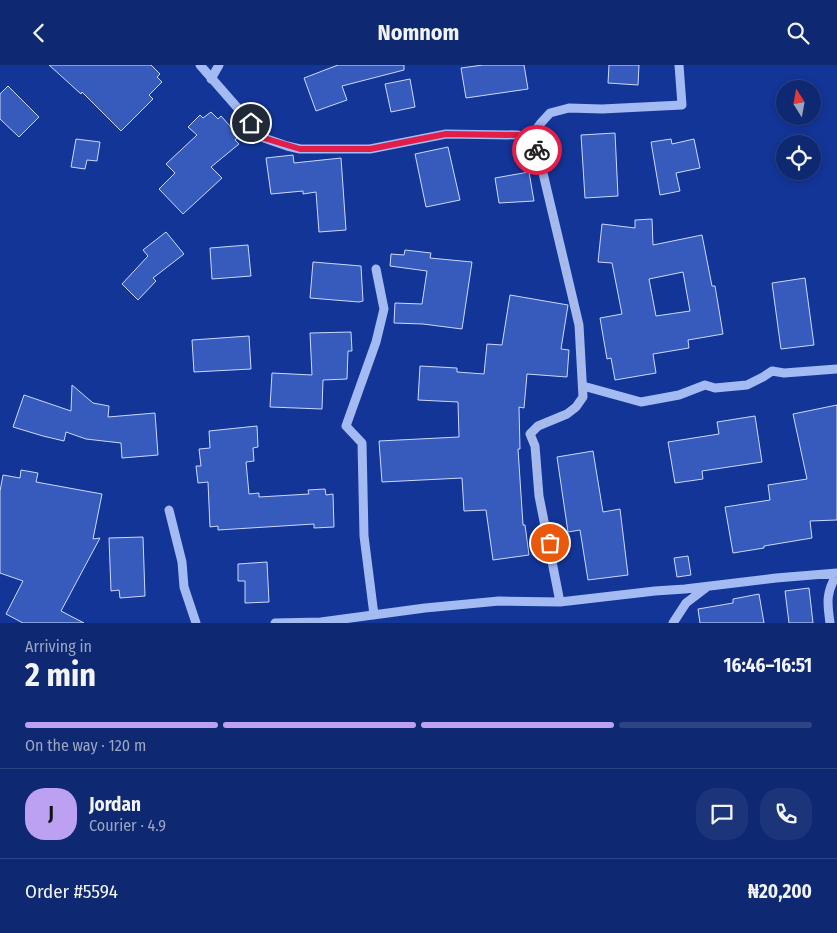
<!DOCTYPE html>
<meta charset="utf-8">
<style>
body{margin:0;font-family:"Fira Sans Condensed",sans-serif;background:#1c3479;color:#f1f3f6;height:100vh;display:flex;flex-direction:column;font-size:19px;white-space:nowrap}
*{box-sizing:border-box;margin:0}
p{font-size:16px;color:#9ba6c3}
.icon{flex:none;width:28px;height:28px;fill:none;stroke:currentColor;stroke-width:2;stroke-linecap:round;stroke-linejoin:round}
.map{position:relative;height:558px;overflow:hidden}
.drawer{display:flex;flex-direction:column;background:#0e2871;flex:1}
.drawer>*{flex:none}
.needle{width:32px;rotate:349deg}
.buttons{position:absolute;left:776px;top:15px;display:grid;gap:10px}
.buttons a{display:grid;place-items:center;width:45px;height:45px;border-radius:50%;background:#0e2871;box-shadow:0 2px 8px #0003,0 0 0 1px #2e4484;font-size:25px}
.pin{position:absolute;display:grid;place-items:center;width:42px;height:42px;color:#fff;margin:-21px;border:2px solid #fff;border-radius:50%;box-shadow:0 1px 5px #0007}
.courier{position:absolute;display:grid;place-items:center;width:50px;height:50px;margin:-25px;border:4px solid #e11d48;border-radius:50%;background:#fff;color:#222;box-shadow:0 1px 6px #0007}
.summary em{font-style:normal;font-weight:700}
.summary div{display:flex;flex-direction:column-reverse}
.summary{display:flex;align-items:center;justify-content:space-between;height:85px;padding:0 25px}
h1{font-size:32px;font-weight:700;line-height:38px}
.bar{display:grid;grid-template-columns:repeat(4,1fr);gap:8px 5px;align-content:center;height:60px;padding:0 25px}
.bar i{height:6px;border-radius:4px;background:#2e4484}
.bar .current{background:#bca0f2}
.bar p{grid-column:span 4}
.line{display:flex;align-items:center;gap:12px;padding:0 25px;border-top:1px solid #2e4484}
.line div{flex:1}
.round{display:grid;place-items:center;flex:none;width:52px;height:52px;border-radius:20px;background:#1c3479}
header{display:flex;justify-content:space-between;align-items:center;height:65px;padding:0 25px;background:#0e2871;font-size:22px;font-weight:700}
.map>svg:first-child{display:block}
.building{fill:#375bbd;stroke:#ccd9fd;fill-rule:evenodd}
.lines{fill:none;stroke-linecap:round;stroke-linejoin:round}
.minor{stroke:#a4baf3;stroke-width:9}
.done{stroke:#acb8db;stroke-width:5;stroke-dasharray:0 9}
.route{stroke:#e11d48;stroke-width:6}
</style>
<header><svg class="icon" aria-label="back" viewBox="0 0 24 24"><path d="M15 5l-7 7 7 7"/></svg>Nomnom<svg class="icon" aria-label="search" viewBox="0 0 24 24"><circle cx="10" cy="10" r="6"/><path d="M15 15l6 6"/></svg></header>
<div class="map">
<svg width="837" height="558" viewBox="0 0 837 558">
<rect width="100%" height="100%" fill="#133597"/>
<!-- building -->
<path class="building" d="M 49,0 L 151,0 L 160,9 L 157,12 L 162,17 L 149,30 L 153,34 L 121,66 L 82,27 L 81,29 Z
M 338,0 L 404,0 L 404,5 L 342,21 L 347,35 L 316,46 L 304,13 Z
M 483,0 L 524,0 L 528,24 L 466,33 L 461,3 Z
M 609,0 L 639,0 L 638,20 L 608,18 Z
M 410,14 L 415,42 L 391,47 L 385,19 Z
M 8,21 L 39,52 L 19,72 L 0,54 L 0,29 Z
M 211,47 L 218,54 L 221,51 L 239,71 L 235,75 L 239,79 L 211,102 L 222,113 L 183,149 L 159,124 L 175,108 L 166,99 L 197,70 L 188,62 L 200,50 L 203,53 Z
M 615,68 L 618,131 L 585,133 L 581,70 Z
M 76,74 L 100,77 L 97,96 L 87,95 L 85,104 L 71,102 Z
M 671,74 L 672,79 L 694,74 L 700,103 L 676,108 L 680,126 L 660,130 L 651,77 Z
M 448,82 L 460,135 L 426,142 L 415,89 Z
M 293,90 L 294,98 L 341,93 L 346,165 L 319,167 L 316,127 L 303,129 L 303,126 L 271,129 L 266,93 Z
M 529,107 L 534,136 L 499,138 L 495,113 Z
M 652,154 L 653,180 L 702,170 L 712,221 L 715,221 L 723,269 L 688,275 L 689,283 L 653,289 L 656,308 L 615,315 L 611,293 L 607,294 L 600,253 L 622,249 L 612,198 L 598,197 L 602,159 L 635,163 L 635,155 ZM 683,207 L 690,246 L 656,251 L 649,214 Z
M 166,167 L 184,189 L 153,213 L 156,216 L 138,235 L 122,219 L 148,191 L 143,185 Z
M 248,180 L 251,211 L 212,214 L 210,183 Z
M 405,185 L 431,188 L 430,193 L 472,197 L 462,264 L 423,259 L 394,258 L 395,238 L 422,239 L 427,206 L 390,201 L 391,189 L 404,190 Z
M 313,197 L 361,201 L 363,236 L 359,237 L 310,233 Z
M 805,213 L 814,280 L 781,284 L 772,218 Z
M 510,230 L 568,240 L 561,284 L 569,285 L 567,312 L 527,309 L 524,343 L 519,342 L 520,384 L 518,384 L 523,460 L 525,460 L 529,490 L 493,495 L 486,445 L 464,446 L 462,413 L 382,417 L 379,376 L 459,372 L 458,337 L 418,335 L 420,301 L 457,303 L 457,307 L 484,309 L 487,279 L 502,280 Z
M 351,267 L 352,286 L 348,286 L 347,314 L 323,315 L 322,344 L 270,342 L 272,308 L 312,310 L 310,268 Z
M 249,271 L 251,304 L 194,307 L 192,275 Z
M 72,320 L 93,338 L 109,341 L 108,352 L 155,348 L 158,390 L 122,393 L 121,378 L 86,374 L 66,367 L 64,376 L 43,371 L 13,362 L 24,330 L 71,346 Z
M 837,340 L 837,455 L 810,456 L 812,473 L 764,481 L 764,483 L 733,488 L 725,442 L 770,435 L 768,420 L 807,414 L 793,349 Z
M 755,351 L 762,397 L 702,406 L 703,414 L 675,418 L 668,377 L 719,369 L 717,357 Z
M 257,361 L 258,382 L 253,383 L 254,396 L 246,397 L 249,429 L 259,428 L 259,432 L 309,429 L 308,425 L 325,424 L 326,430 L 333,429 L 334,462 L 314,463 L 314,459 L 218,465 L 218,461 L 210,462 L 208,417 L 198,418 L 196,401 L 201,401 L 199,384 L 210,383 L 209,366 Z
M 593,386 L 603,447 L 620,444 L 628,510 L 588,515 L 580,465 L 568,467 L 557,392 Z
M 21,405 L 38,408 L 36,417 L 102,429 L 93,474 L 100,473 L 61,546 L 84,558 L 23,558 L 6,549 L 23,516 L 0,508 L 0,426 L 3,410 L 20,413 Z
M 143,472 L 145,531 L 120,533 L 119,525 L 111,526 L 109,473 Z
M 688,491 L 691,510 L 677,512 L 674,493 Z
M 267,497 L 269,537 L 245,538 L 245,516 L 238,516 L 238,499 Z
M 809,523 L 813,558 L 789,558 L 785,526 Z
M 759,529 L 764,558 L 700,558 L 698,544 L 733,538 L 733,534 Z"/>
<g class="lines">
<!-- minor -->
<path class="minor" d="M 200,0 L 264,73 L 287,81 L 300,84 L 370,84 L 446,69 L 518,70 L 530,74 L 538,87 L 579,260 L 583,332 L 576,342 L 567,349 L 538,361 L 530,369 L 535,381 L 539,431 L 560,537
M 211,14 L 219,0
M 530,74 L 540,59 L 550,48 L 569,43 L 602,44 L 682,40 L 679,0
M 583,321 L 641,337 L 679,330 L 705,320 L 715,323 L 747,320 L 763,312 L 772,306 L 784,308 L 837,304
M 169,445 L 182,497 L 184,522 L 196,558
M 374,550 L 364,471 L 362,378 L 346,361 L 376,277 L 384,244 L 376,204
M 275,558 L 321,557 L 425,543 L 499,536 L 560,537 L 655,526 L 685,524 L 776,513 L 837,508
M 673,558 L 686,538 L 707,522
M 830,558 C 827,537 826,527 837,509"/>
</g>
<g class="lines">
<!-- done -->
<path class="done" d="M 537,85 L 579,260 L 583,332 L 576,342 L 566,349 L 538,361 L 530,369 L 536,380 L 539,431 L 550,478"/>
<!-- route -->
<path class="route" d="M 251,58 L 264,73 L 300,84 L 370,84 L 446,69 L 518,70 L 530,74 L 537,85"/>
</g>
</svg>
<div class="buttons">
<a><svg class="needle" viewBox="-14 -14 28 28"><path d="M0-13l5 13h-10z" fill="#e53935"/><path d="M0 13l5-13h-10z" fill="#9ba6c3"/></svg></a>
<a><svg class="icon" aria-label="locate" viewBox="0 0 24 24"><circle cx="12" cy="12" r="6"/><path d="M12 2v4M12 18v4M2 12h4M18 12h4"/></svg></a>
</div>
<div class="pin" style="left:550px;top:478px;background:#ea580c"><svg class="icon" aria-label="bag" viewBox="0 0 24 24"><path d="M5 8h14l-1 12H6zM9 8a3 3 0 0 1 6 0"/></svg></div>
<div class="pin" style="left:251px;top:58px;background:#1f2937"><svg class="icon" aria-label="home" viewBox="0 0 24 24"><path d="M3 11l9-7 9 7M6 9v11h12V9"/></svg></div>
<div class="courier" style="left:537px;top:85px"><svg class="icon" aria-label="bike" viewBox="0 0 24 24"><circle cx="6" cy="16" r="4"/><circle cx="18" cy="16" r="4"/><path d="M6 16l4-8h5l3 8M10 8l3 8H6M13 5h3"/></svg></div>
</div>
<section class="drawer">
<div class="summary"><div><h1>2 min</h1><p>Arriving in</p></div><em>16:46–16:51</em></div>
<div class="bar"><i class="current"></i><i class="current"></i><i class="current"></i><i></i><p>On the way · 120 m</p></div>
<div class="line" style="height:90px"><b class="round" style="background:#bca0f2;color:#111">J</b><div><b>Jordan</b><p>Courier · 4.9</p></div><a class="round"><svg class="icon" aria-label="chat" viewBox="0 0 24 24"><path d="M4 5h16v11H9l-5 4z"/></svg></a><a class="round"><svg class="icon" aria-label="phone" viewBox="0 0 24 24"><path d="M5 4h4l2 5-3 2q2 4 5 5l2-3 5 2v4C11 20 4 13 5 4z"/></svg></a></div>
<div class="line" style="height:65px"><div>Order #5594</div><b>₦20,200</b></div>
</section>
